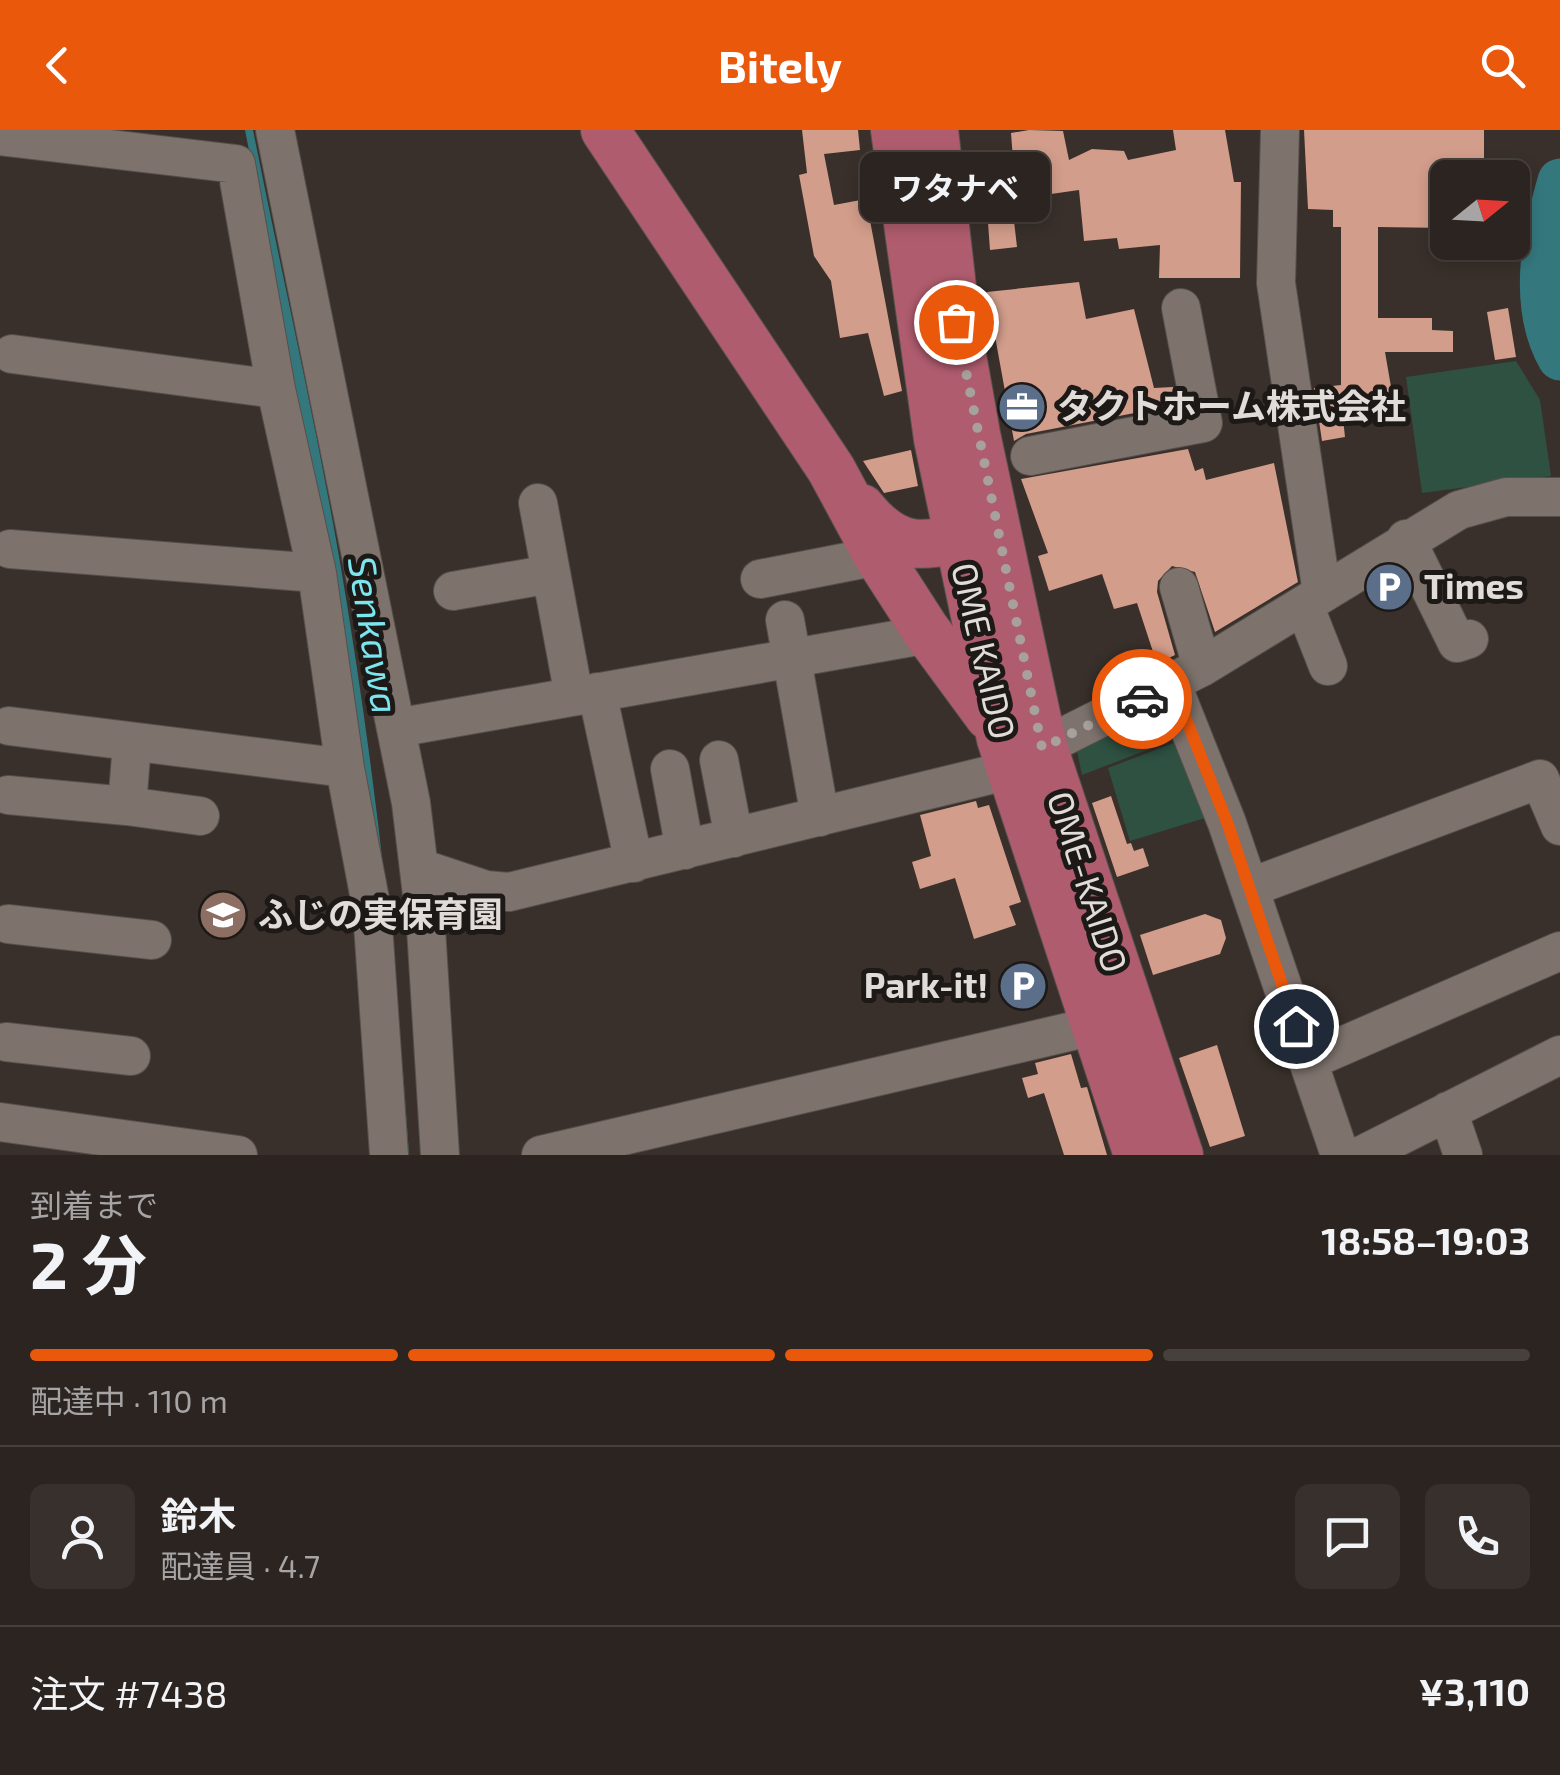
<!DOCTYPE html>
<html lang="ja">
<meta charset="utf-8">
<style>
body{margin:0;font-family:"Exo 2","Noto Sans JP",sans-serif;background:#37302d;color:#f1f3f6;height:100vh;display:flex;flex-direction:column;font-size:38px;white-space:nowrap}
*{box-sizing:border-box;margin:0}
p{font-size:32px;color:#a6a4a5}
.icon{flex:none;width:55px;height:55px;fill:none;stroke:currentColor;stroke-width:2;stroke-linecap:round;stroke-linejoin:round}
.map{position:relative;height:1025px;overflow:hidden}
.drawer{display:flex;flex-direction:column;background:#2b2420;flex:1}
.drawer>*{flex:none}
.needle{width:65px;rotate:72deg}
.buttons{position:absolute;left:1430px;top:30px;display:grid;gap:20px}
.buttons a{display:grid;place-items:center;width:100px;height:100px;border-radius:15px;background:#2b2420;box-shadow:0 5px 15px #0003,0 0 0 2px #47413e;font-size:50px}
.pin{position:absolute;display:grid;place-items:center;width:85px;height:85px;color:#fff;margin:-42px;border:5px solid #fff;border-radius:50%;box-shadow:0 2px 10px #0007}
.courier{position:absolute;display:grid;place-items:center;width:100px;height:100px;margin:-50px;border:8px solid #ea580c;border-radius:50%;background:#fff;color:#222;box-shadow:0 2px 12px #0007}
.bubble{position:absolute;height:70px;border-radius:15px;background:#2b2420;box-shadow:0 5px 15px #0003,0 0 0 2px #47413e;font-size:32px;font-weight:700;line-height:70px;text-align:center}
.overview em{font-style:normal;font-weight:700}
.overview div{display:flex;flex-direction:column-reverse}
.overview{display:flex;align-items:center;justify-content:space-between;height:170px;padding:0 30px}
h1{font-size:65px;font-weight:700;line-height:75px}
.bar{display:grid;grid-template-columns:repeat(4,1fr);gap:15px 10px;align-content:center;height:120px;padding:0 30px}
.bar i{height:12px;border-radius:8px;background:#47413e}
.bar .selected{background:#ea580c}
.bar p{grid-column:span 4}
.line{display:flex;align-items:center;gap:25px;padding:0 30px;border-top:2px solid #47413e}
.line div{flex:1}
.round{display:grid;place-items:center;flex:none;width:105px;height:105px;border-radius:15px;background:#37302d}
header{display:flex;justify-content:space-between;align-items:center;height:130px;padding:0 30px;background:#ea580c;color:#fff;font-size:45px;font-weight:700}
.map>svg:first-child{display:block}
.green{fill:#2e5142}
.water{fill:#34787e}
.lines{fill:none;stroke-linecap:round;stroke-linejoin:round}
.river{stroke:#34787e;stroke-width:45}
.building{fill:#d29d8b}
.minor-casing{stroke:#564f4b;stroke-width:40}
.major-casing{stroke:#564f4b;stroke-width:50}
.minor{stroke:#7d726c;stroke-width:38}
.major{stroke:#af5c6e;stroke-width:48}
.done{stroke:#a7a09c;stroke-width:10;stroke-dasharray:0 18}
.route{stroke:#ea580c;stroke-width:12}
.labels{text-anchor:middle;stroke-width:10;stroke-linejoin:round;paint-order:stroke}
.poi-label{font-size:35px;font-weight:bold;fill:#e2dcd9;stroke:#1d1917;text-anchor:start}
.street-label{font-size:35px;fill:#e2dcd9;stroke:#1d1917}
.water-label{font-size:38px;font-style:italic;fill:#7ce6ef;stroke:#1d1917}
</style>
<header><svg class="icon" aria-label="back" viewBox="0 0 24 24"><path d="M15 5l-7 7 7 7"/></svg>Bitely<svg class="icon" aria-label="search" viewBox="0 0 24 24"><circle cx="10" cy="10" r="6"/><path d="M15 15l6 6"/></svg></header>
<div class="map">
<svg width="1560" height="1025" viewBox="0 0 1560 1025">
<rect width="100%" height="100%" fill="#39302b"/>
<!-- green -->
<path class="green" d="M 1516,231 L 1540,270 L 1551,346 L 1422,363 L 1406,247 Z
M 1164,571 L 1183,606 L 1082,645 L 1076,616 Z
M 1184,609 L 1215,685 L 1130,711 L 1108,638 Z"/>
<!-- water -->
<path class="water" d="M 245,0 L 253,0 C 282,146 316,292 341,438 C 374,633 396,828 409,1025 L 400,1025 L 300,281 Z"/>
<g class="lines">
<!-- river -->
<path class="river" d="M 1560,51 C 1544,106 1530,176 1560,228"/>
</g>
<!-- building -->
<path class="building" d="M 802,0 L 858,0 L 860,20 L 824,24 L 834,75 L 866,69 L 902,261 L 884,266 L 868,203 L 840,208 L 831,151 L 814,126 L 799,45 L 807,43 Z
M 1029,0 L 1063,1 L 1069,30 L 1092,19 L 1124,21 L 1128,30 L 1176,20 L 1173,0 L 1225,0 L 1234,52 L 1241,52 L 1240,148 L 1159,148 L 1160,115 L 1119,119 L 1117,108 L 1084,111 L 1079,60 L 1016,69 L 1011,3 Z
M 1304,0 L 1484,0 L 1484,48 L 1448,48 L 1448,98 L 1378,97 L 1378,188 L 1432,188 L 1432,200 L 1453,201 L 1453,222 L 1385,222 L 1395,280 L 1343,289 L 1345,307 L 1322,311 L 1314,258 L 1341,255 L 1341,97 L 1333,97 L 1333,80 L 1308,79 Z
M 1014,91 L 1017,117 L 990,120 L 988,93 Z
M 1079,152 L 1086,189 L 1134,179 L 1154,258 L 1173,257 L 1175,264 L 1150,280 L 1026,304 L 1014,311 L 987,162 Z
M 1508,178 L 1516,227 L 1495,230 L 1487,182 Z
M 1188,319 L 1195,341 L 1203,338 L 1206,350 L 1274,333 L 1298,452 L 1215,502 L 1195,442 L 1172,436 L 1158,451 L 1157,462 L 1175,525 L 1157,534 L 1137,473 L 1114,479 L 1102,444 L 1049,461 L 1038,426 L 1048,423 L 1021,349 Z
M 911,320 L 918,356 L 884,363 L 863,331 Z
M 1111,666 L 1127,714 L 1131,713 L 1134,721 L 1143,718 L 1149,736 L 1117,747 L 1092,673 Z
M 976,671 L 978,678 L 989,675 L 1021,772 L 1009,776 L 1016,795 L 974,809 L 955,748 L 920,759 L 912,732 L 931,726 L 920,685 Z
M 1205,784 L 1221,790 L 1226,808 L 1220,824 L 1153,845 L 1140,805 Z
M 1217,915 L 1245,1006 L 1210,1017 L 1179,928 Z
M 1071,924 L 1081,958 L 1087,957 L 1107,1025 L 1064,1025 L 1044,963 L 1028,968 L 1022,948 L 1038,944 L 1035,933 Z"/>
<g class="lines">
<!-- minor casing -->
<g class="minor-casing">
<path id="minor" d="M 275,0 L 411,673 L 426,798 L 440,1025
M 1280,0 L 1276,153 L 1322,463
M 0,6 L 236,34 L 276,259 L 317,443 L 345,638 L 372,780 L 389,1025
M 12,224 L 276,259
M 1030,326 L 1203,293 L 1181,178
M 538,373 L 574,566
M 1406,409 L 1457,513 L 1469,509
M 10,419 L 317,443
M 760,449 L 878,426
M 1179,457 L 1202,537
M 453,461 L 551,444
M 1304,475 L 1328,536
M 785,490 L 820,687
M 1172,555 L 1227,693 L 1340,1025
M 597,562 L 634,733
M 9,596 L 345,638
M 396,598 L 912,507 L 925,499
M 1043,617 L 1202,537 L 1459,380 L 1506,367 L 1560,367
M 719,630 L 734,708
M 670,639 L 685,720
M 8,665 L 127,676 L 132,614
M 127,676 L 200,686
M 420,738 L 486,760 L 509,762 L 1010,640
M 1249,758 L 1540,649 L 1560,696
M 8,794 L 152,810
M 6,912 L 131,926
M 1308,931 L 1560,821
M 1448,981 L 1463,1025
M 0,992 L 238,1025
M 541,1025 L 1094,896
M 1362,1025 L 1560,925"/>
</g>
<!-- major casing -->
<g class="major-casing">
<path id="major" d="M 605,0 L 831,339 L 878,426 L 925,499 L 989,586
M 895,0 L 938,309 L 1001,609 L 1138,1025
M 934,0 L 956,192 L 976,304 L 1043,617 L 1179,1025
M 861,378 C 902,429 929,414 988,402"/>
</g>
<!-- minor -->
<use href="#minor" class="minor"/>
<!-- major -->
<use href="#major" class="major"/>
</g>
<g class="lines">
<!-- done -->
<path class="done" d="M 956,192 L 1042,618 L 1142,569"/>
<!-- route -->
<path class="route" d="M 1142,569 L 1172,554 L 1227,692 L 1296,896"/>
</g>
<!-- icons -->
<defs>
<g id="office-disc" transform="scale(2.5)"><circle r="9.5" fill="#5c6f8a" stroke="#1d1917"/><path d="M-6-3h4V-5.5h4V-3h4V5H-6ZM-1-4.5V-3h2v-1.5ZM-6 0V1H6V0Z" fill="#fff"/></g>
<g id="parking-disc" transform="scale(2.5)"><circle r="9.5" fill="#5c6f8a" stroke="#1d1917"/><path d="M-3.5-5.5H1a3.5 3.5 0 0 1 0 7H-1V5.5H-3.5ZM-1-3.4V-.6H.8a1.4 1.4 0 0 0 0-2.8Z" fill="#fff"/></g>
<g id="school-disc" transform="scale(2.5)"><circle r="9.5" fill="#8d6e63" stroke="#1d1917"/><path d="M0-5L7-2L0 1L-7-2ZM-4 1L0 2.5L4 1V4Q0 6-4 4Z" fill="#fff"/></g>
</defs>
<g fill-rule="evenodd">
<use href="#office-disc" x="1022" y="277"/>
<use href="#parking-disc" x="1389" y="457"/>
<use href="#school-disc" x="223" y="785"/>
<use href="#parking-disc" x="1023" y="856"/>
</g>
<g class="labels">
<!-- poi labels -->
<g class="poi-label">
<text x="1057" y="289">タクトホーム株式会社</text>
<text x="1424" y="469">Times</text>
<text x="258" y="797">ふじの実保育園</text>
<text x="988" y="868" text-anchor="end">Park-it!</text>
</g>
<!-- street labels -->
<g class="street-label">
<text transform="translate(983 521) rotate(77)" y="12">OME KAIDO</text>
<text transform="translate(1087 752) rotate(72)" y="12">OME-KAIDO</text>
</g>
<!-- water labels -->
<g class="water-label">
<text transform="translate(373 505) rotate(81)" y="13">Senkawa</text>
</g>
</g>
</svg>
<div class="buttons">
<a><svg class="needle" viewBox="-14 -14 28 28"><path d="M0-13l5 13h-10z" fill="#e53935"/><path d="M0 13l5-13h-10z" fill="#a6a4a5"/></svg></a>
</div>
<div class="pin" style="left:956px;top:192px;background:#ea580c"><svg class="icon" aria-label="bag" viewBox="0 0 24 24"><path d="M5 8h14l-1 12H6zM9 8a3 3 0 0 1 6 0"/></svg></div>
<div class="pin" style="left:1296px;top:896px;background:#1f2937"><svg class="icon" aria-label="home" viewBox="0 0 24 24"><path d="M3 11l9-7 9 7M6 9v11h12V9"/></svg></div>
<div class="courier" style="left:1142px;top:569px"><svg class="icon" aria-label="car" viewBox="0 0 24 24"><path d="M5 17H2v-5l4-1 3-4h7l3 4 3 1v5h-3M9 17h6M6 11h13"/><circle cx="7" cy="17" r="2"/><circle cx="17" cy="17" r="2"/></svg></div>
<div class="bubble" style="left:860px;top:22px;width:190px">ワタナベ</div>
</div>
<section class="drawer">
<div class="overview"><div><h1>2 分</h1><p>到着まで</p></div><em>18:58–19:03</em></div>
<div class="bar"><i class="selected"></i><i class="selected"></i><i class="selected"></i><i></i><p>配達中 · 110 m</p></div>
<div class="line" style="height:180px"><a class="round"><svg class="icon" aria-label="person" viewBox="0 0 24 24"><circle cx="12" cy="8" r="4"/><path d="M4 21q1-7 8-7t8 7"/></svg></a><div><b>鈴木</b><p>配達員 · 4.7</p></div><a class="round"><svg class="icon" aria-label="chat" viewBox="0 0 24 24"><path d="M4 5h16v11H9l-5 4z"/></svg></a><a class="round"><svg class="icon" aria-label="phone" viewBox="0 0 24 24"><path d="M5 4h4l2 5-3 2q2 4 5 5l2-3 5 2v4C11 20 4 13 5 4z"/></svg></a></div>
<div class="line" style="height:130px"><div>注文 #7438</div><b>¥3,110</b></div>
</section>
